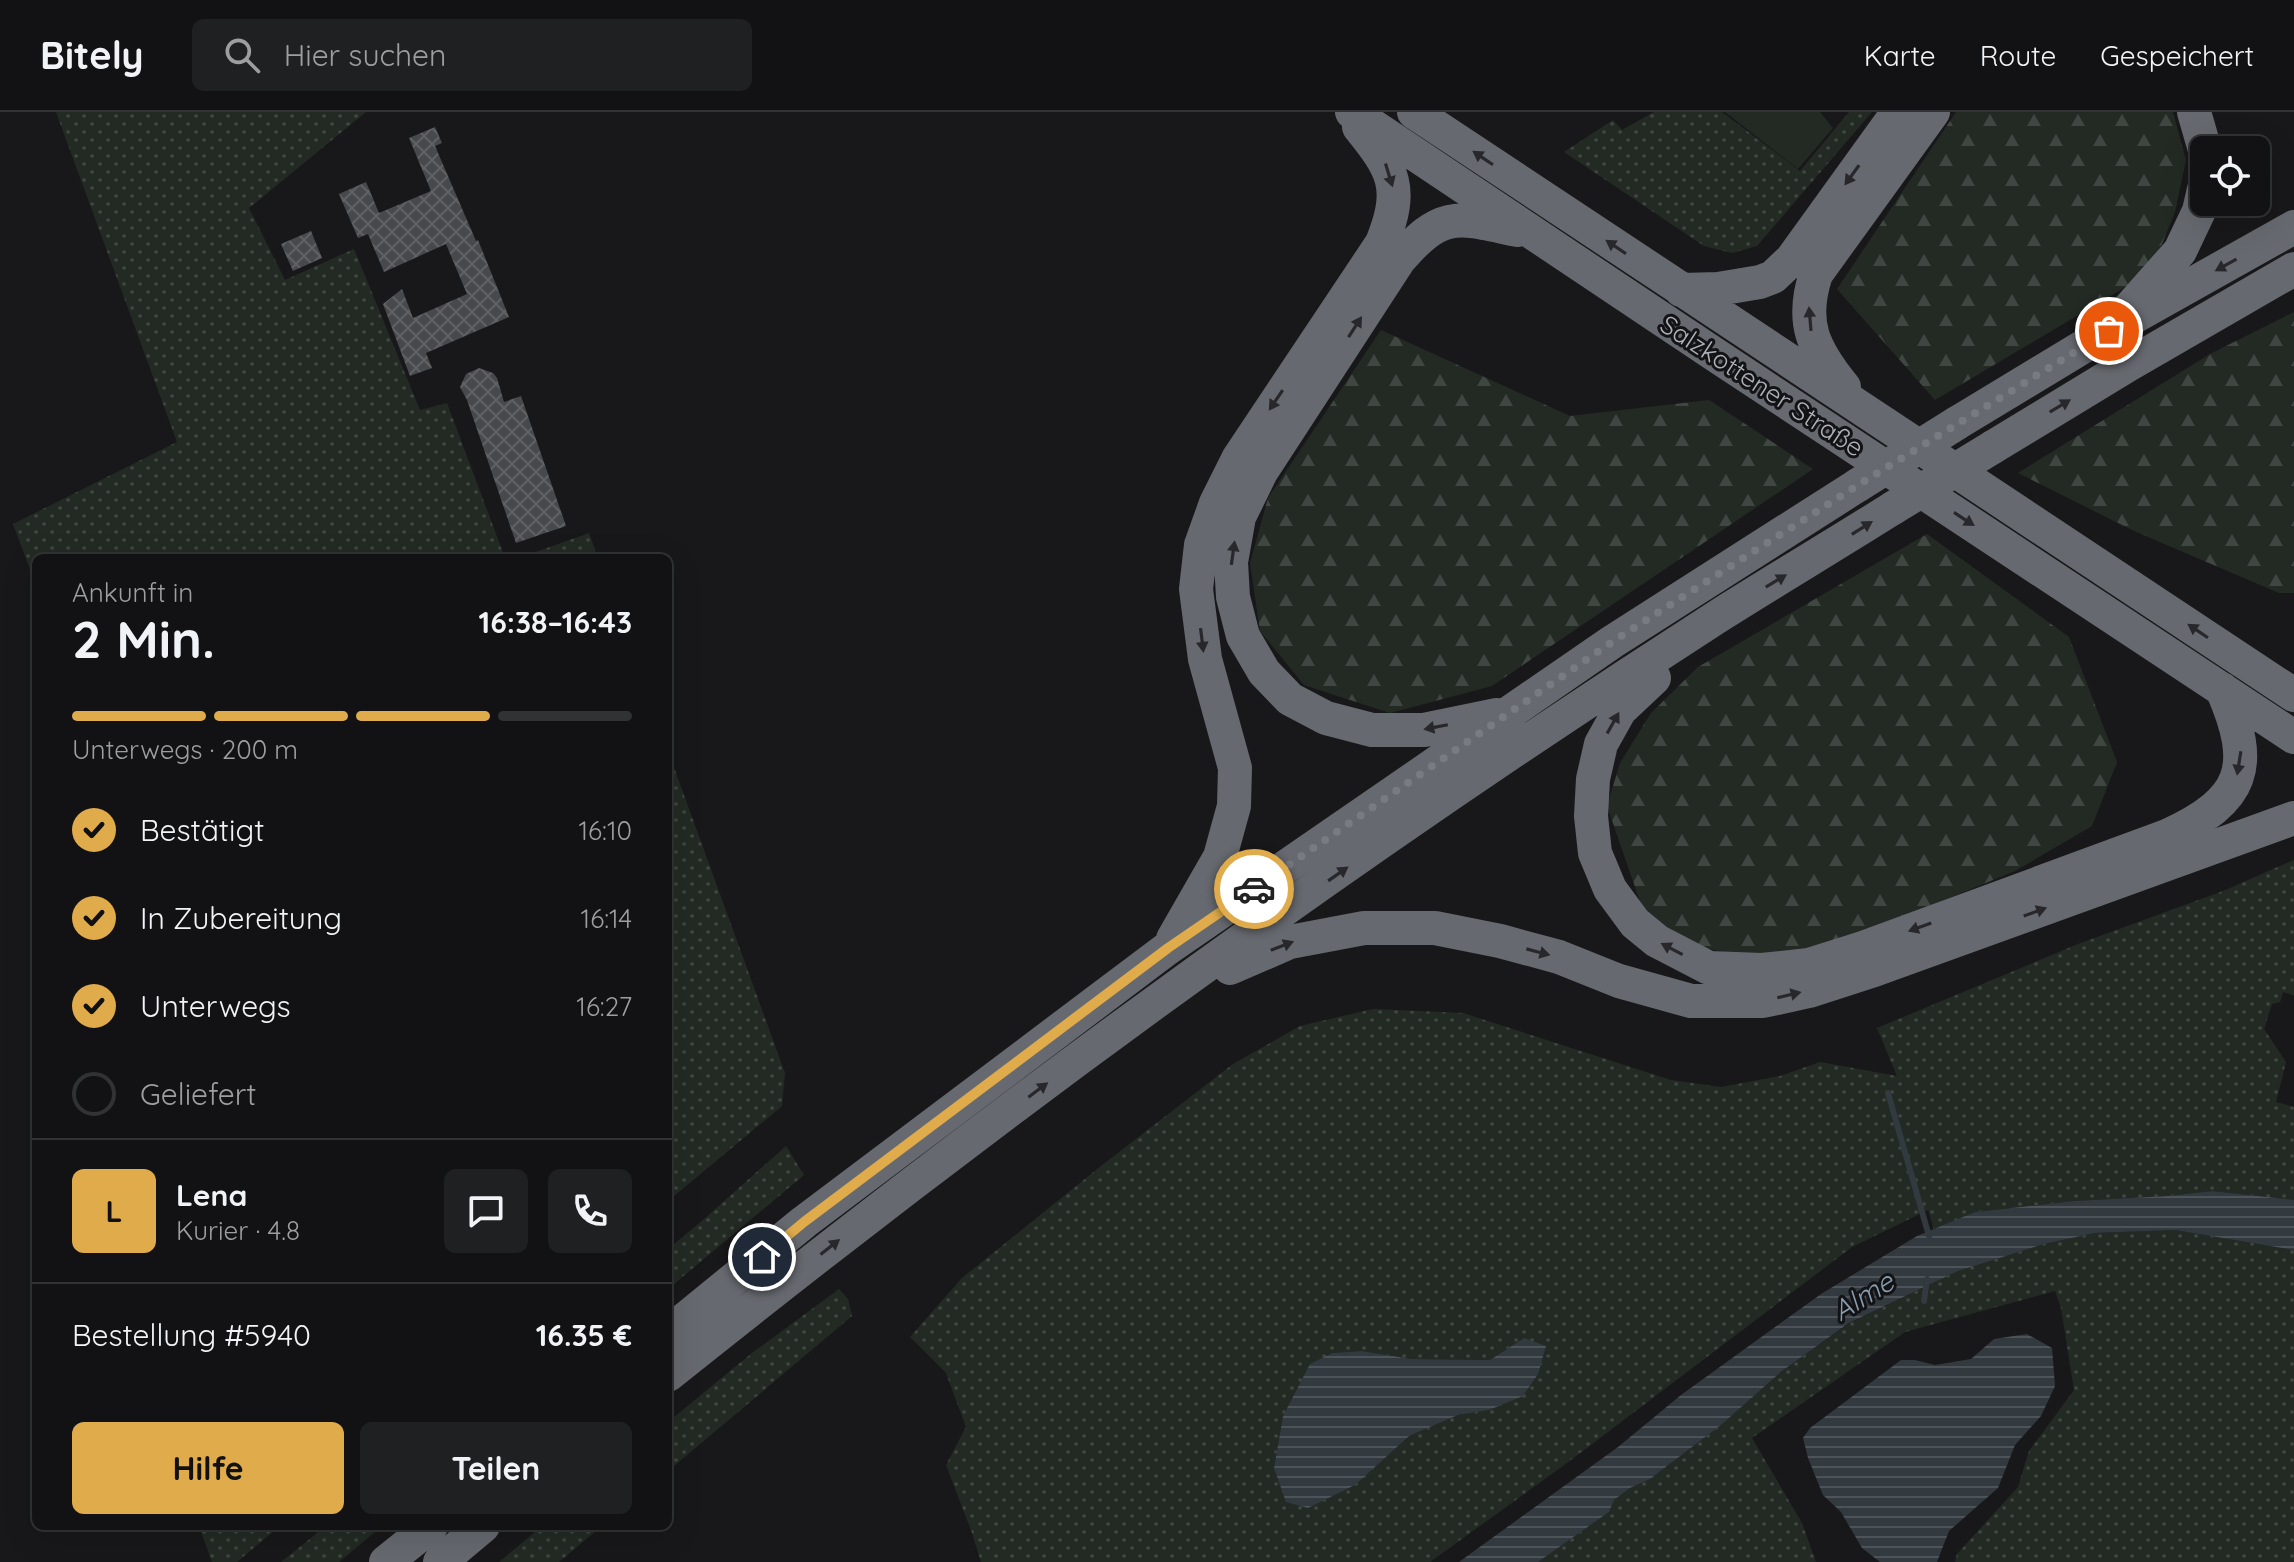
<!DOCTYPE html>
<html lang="de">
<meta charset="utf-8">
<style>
body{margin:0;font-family:Quicksand,sans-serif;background:#1f2022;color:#f1f3f6;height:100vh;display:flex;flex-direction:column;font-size:30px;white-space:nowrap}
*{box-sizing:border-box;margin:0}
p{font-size:26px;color:#9c9ea0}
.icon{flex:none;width:44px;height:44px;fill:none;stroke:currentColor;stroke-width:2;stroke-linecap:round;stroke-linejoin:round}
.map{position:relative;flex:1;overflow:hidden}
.sheet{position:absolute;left:32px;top:442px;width:640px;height:976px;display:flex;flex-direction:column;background:#121214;border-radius:12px;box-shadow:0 8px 32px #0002,0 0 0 2px #313234}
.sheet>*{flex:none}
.fabs{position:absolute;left:2190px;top:24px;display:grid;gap:16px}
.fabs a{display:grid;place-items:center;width:80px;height:80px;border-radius:12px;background:#121214;box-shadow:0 8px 32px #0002,0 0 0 2px #313234;font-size:40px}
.pin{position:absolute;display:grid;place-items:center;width:68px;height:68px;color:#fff;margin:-34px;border:4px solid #fff;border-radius:50%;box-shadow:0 2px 8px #0007}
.courier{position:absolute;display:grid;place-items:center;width:80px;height:80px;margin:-40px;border:6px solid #dfab4b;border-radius:50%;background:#fff;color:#222;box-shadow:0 2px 10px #0007}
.summary em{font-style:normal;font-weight:700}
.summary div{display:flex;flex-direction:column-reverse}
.summary{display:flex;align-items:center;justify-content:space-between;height:136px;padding:0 40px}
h1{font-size:52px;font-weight:700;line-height:60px}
.bar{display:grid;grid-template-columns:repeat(4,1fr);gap:12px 8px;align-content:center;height:96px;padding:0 40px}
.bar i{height:10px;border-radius:6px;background:#313234}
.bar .selected{background:#dfab4b}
.bar p{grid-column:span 4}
.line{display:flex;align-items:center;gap:20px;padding:0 40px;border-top:2px solid #313234}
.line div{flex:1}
.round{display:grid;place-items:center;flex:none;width:84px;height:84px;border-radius:12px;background:#1f2022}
ol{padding:0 40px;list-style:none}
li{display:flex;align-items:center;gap:24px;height:88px}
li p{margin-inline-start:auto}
li .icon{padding:8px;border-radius:50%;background:#dfab4b;color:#111;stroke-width:4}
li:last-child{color:#9c9ea0}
li i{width:44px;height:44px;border:4px solid #313234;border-radius:50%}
.button{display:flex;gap:16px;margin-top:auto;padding:16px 40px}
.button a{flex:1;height:92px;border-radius:12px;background:#dfab4b;color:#111;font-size:32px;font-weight:700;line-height:92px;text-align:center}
.button a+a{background:#1f2022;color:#f1f3f6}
header{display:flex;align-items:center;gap:48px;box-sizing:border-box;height:112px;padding:0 40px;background:#121214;border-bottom:2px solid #313234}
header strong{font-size:38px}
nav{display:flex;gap:44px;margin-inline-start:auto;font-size:28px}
.search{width:560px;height:72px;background:#1f2022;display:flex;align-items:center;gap:20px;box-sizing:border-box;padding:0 28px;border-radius:12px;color:#9c9ea0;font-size:30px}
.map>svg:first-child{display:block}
.grass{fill:url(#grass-dots);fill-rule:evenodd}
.forest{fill:url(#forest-firs)}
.green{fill:#232a24}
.water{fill:url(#water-rules)}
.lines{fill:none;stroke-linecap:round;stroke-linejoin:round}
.stream{stroke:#32393f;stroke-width:6}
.building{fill:url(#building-cross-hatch)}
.highway{stroke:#66696f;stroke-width:34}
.highway-bridge{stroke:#66696f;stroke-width:34}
.oneway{fill:#28282c}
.done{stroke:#787b81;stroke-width:8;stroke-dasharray:0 14.4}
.route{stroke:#dfab4b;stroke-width:10}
.labels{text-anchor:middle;stroke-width:6;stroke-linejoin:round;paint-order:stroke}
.street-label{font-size:26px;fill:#acb0b8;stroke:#131315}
.water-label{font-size:28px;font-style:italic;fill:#879daf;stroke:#131315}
</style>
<header>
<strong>Bitely</strong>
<div class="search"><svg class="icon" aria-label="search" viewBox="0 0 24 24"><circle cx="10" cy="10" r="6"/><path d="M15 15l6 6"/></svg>Hier suchen</div>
<nav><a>Karte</a><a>Route</a><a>Gespeichert</a></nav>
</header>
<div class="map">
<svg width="2294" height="1450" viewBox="0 0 2294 1450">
<defs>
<pattern id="grass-dots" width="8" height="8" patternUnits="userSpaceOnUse" patternTransform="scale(2)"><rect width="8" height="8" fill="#232a24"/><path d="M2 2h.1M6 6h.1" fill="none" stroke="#404642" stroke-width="1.8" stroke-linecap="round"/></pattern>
<pattern id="forest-firs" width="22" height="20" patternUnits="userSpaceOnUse" patternTransform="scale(2)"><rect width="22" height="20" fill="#232a24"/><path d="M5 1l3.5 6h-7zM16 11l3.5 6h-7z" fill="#404642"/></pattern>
<pattern id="water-rules" width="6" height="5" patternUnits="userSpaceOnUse" patternTransform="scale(2)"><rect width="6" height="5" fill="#32393f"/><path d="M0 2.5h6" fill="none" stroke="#4d5359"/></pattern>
<pattern id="building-cross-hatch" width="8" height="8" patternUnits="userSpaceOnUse" patternTransform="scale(2)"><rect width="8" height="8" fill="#47494c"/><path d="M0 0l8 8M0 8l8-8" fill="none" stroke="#5f6164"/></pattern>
</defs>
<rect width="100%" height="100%" fill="#18181a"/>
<!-- grass -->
<path class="grass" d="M 56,0 L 366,0 L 249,96 L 285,168 L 354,137 L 420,298 L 447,291 L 505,446 L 36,446 L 36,473 L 13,412 L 177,330 Z
M 1654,0 L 1722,0 L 1800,59 L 1849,0 L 1872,0 L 1757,134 L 1732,141 L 1704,134 L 1564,40 L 1613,8 L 1622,18 Z
M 589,421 L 598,446 L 519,446 Z
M 668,639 L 785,961 L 782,994 L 668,1089 Z
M 2294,748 L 2294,883 L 2283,880 L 2280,890 L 2272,892 L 2264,917 L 2286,950 L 2276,990 L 2294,995 L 2294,1088 L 2212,1079 L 2168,1084 L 2074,1089 L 1975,1100 L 1934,1118 L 1928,1098 L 1852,1135 L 1567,1351 L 1430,1450 L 981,1450 L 972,1421 L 946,1353 L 966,1315 L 946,1261 L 910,1225 L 962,1166 L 1101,1054 L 1233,952 L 1300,914 L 1373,897 L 1463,901 L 1671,968 L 1721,975 L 1780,964 L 1820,950 L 1897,964 L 1877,916 L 2078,832 L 2223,779 ZM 1524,1226 L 1489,1298 L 1458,1303 L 1409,1324 L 1274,1356 L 1283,1304 L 1311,1252 L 1332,1241 L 1362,1239 L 1411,1247 L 1490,1248 Z
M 786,1034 L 804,1063 L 668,1177 L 668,1137 L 703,1108 Z
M 2175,1118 L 2294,1138 L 2294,1450 L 1955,1450 L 1957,1442 L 2018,1375 L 2029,1339 L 2074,1278 L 2061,1196 L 2055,1179 L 1905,1220 L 1752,1326 L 1802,1411 L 1816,1450 L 1538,1450 L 1609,1400 L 1613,1389 L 1630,1376 L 1650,1367 L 1721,1313 L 1782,1259 L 1850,1211 L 1958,1159 L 2044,1132 L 2095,1121 Z
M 839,1177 L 848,1187 L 852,1204 L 668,1359 L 668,1310 L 752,1241 Z
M 199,1414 L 280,1414 L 237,1450 L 212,1450 Z
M 326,1414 L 382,1414 L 339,1450 L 281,1450 Z
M 542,1414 L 602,1414 L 559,1450 L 499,1450 Z"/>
<!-- forest -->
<path class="forest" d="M 1956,0 L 2173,0 L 2186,48 L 2175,100 L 2162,132 L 2139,167 L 1935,288 L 1837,177 Z
M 2294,200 L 2294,481 L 2279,481 L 2134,419 L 2018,361 L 2210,242 Z
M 1381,218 L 1570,304 L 1709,288 L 1813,357 L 1492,574 L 1390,601 L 1304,573 L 1260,519 L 1250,451 L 1268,386 Z
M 1927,422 L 2069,525 L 2117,650 L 2092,714 L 2015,759 L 1832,834 L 1743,845 L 1698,834 L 1644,801 L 1607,694 L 1620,651 L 1651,601 L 1698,555 Z"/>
<!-- green -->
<path class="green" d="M 1725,0 L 1820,0 L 1833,16 L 1798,57 Z"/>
<!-- water -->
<path class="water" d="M 2212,1079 L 2294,1088 L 2294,1138 L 2175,1118 L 2095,1121 L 2044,1132 L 1958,1159 L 1849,1211 L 1782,1259 L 1721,1313 L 1650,1367 L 1630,1376 L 1614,1388 L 1609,1400 L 1538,1450 L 1459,1450 L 1618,1335 L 1681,1283 L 1821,1182 L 1917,1124 L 1975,1100 L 2074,1089 L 2168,1084 Z
M 2027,1222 L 2052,1236 L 2055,1274 L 2041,1304 L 2015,1333 L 1998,1376 L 1949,1419 L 1937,1450 L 1880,1450 L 1862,1436 L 1841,1400 L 1823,1383 L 1808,1346 L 1803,1326 L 1810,1316 L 1901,1248 L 1915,1248 L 1935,1253 L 1971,1247 L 1994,1227 Z
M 1524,1226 L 1546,1234 L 1538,1262 L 1523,1284 L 1489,1298 L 1458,1303 L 1409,1324 L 1355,1373 L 1308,1396 L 1286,1390 L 1274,1356 L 1283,1304 L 1310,1252 L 1332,1241 L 1362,1239 L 1411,1247 L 1490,1248 Z"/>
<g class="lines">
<!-- stream -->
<path class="stream" d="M 1888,981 L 1929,1124
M 1924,1189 L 1927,1167"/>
</g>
<!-- building -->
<path class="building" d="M 435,15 L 442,31 L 435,34 L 476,129 L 478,128 L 509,205 L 426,241 L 432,256 L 410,264 L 383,192 L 402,177 L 413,206 L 467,182 L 446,132 L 384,160 L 368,122 L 358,126 L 339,82 L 366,70 L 379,101 L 431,79 L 409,26 Z
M 311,119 L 322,146 L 293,159 L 281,132 Z
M 479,256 L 493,261 L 497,266 L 504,290 L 521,284 L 566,414 L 516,431 L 467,288 L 460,275 L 466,262 Z"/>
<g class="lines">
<!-- highway -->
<path class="highway" d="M 1352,0 L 1717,244 L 2294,625
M 1414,0 L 2294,583
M 2194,0 L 2205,38
M 1681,178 L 1718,177 L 1760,170 L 1773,165 L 1792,147 L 1898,0
M 2126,200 L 2180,139 L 2199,99 L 2204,77
M 1844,275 C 1813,237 1800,210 1816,162 L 1933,0
M 1957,311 L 2109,219 L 2294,115
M 1993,335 L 2128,253 L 2294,157
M 1654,566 L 1620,598 L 1601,632 L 1593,667 L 1591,704 L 1595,741 L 1610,777 L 1635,811 L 1657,829 L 1709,856 L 1762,858 L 1809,853 L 1863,836 L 2167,724 C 2245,688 2256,655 2222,577
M 1497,603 L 1424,618 L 1372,618 L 1326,606 L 1290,587 L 1264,560 L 1243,524 L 1233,485 L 1231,450 L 1239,405 L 1261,360 L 1399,148 C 1442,98 1457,105 1517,118
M 1173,827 L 1220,745 L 1234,694 L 1235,656 L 1205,547 L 1196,477 L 1201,433 L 1216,391 L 1238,347 L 1382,131 C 1404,76 1394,58 1359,15
M 1230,856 L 1290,830 L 1364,816 L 1435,816 L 1500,829 L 1559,845 L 1619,869 L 1691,889 L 1763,889 L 1809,879 L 1874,858 L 2294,706
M 668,1221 L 804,1110 L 1168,836 L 1612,530 L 1858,373
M 668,1263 C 1005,993 1356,737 1720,503 C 1777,467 1836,432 1893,396
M 386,1450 L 431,1414
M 440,1450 L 483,1414"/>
<!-- highway-bridge -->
<path class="highway-bridge" d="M 1858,373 L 1957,311
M 1893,396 L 1993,335"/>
</g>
<!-- one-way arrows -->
<defs><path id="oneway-solid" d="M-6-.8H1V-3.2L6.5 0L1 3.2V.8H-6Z" transform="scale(2)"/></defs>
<g class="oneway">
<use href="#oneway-solid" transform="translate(1483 46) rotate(-146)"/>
<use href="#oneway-solid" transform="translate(1389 63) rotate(73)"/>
<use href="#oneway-solid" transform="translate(1852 63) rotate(126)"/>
<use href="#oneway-solid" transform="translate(1616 135) rotate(-146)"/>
<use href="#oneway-solid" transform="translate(2226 153) rotate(151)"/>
<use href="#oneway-solid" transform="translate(1810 207) rotate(-95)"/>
<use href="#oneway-solid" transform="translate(1355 215) rotate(-57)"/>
<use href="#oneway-solid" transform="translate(1276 288) rotate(124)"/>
<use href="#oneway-solid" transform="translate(2060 294) rotate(-31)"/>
<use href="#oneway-solid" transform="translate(1964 407) rotate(33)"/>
<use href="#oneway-solid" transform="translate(1862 416) rotate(-32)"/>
<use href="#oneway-solid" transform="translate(1233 441) rotate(-82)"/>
<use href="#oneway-solid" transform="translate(1776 469) rotate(-31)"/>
<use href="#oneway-solid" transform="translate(2198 519) rotate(-146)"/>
<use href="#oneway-solid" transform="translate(1202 528) rotate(83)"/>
<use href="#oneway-solid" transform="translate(1613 611) rotate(-61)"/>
<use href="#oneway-solid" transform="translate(1436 615) rotate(169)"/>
<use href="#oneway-solid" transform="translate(2239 651) rotate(99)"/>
<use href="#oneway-solid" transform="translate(1338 762) rotate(-35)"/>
<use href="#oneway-solid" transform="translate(2035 800) rotate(-20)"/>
<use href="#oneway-solid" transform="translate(1920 815) rotate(160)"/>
<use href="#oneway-solid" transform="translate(1282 834) rotate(-21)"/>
<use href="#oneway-solid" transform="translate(1672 837) rotate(-152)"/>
<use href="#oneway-solid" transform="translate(1538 840) rotate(15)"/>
<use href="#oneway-solid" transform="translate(1789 883) rotate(-13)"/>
<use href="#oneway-solid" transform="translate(1038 978) rotate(-37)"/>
<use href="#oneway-solid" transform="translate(830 1135) rotate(-38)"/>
</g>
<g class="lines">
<!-- done -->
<path class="done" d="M 1254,777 L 1612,530 L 1858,373 L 2109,219"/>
<!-- route -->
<path class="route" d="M 762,1145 L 804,1110 L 1168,836 L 1254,777"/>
</g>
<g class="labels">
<!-- street labels -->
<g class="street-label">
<text transform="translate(1762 274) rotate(33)" y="9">Salzkottener Straße</text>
</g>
<!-- water labels -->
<g class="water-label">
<text transform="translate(1863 1184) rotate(-32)" y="10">Alme</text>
</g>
</g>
</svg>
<div class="fabs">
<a><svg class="icon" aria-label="locate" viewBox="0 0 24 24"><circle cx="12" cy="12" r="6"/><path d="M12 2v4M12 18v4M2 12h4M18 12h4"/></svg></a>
</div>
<div class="pin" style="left:2109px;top:219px;background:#ea580c"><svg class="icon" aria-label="bag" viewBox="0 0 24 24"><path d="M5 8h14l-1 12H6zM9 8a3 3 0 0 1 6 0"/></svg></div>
<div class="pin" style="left:762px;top:1145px;background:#1f2937"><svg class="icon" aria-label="home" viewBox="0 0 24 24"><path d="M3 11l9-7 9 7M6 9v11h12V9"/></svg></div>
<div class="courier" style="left:1254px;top:777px"><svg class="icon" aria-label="car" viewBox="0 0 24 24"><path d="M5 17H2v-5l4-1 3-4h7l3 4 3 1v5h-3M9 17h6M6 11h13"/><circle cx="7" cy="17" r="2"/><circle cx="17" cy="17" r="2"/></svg></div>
<section class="sheet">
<div class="summary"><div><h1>2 Min.</h1><p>Ankunft in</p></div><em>16:38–16:43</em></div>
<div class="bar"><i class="selected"></i><i class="selected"></i><i class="selected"></i><i></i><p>Unterwegs · 200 m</p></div>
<ol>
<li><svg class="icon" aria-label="check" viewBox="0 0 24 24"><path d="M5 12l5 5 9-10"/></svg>Bestätigt<p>16:10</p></li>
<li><svg class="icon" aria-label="check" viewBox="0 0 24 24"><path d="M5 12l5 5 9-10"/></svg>In Zubereitung<p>16:14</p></li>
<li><svg class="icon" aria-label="check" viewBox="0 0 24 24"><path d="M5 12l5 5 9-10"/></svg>Unterwegs<p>16:27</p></li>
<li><i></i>Geliefert</li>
</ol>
<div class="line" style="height:144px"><b class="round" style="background:#dfab4b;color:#111">L</b><div><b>Lena</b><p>Kurier · 4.8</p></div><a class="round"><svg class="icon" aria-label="chat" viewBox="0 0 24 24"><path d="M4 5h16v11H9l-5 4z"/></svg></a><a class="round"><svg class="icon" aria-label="phone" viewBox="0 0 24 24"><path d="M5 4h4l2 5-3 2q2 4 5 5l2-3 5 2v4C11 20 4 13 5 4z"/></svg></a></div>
<div class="line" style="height:104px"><div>Bestellung #5940</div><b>16.35 €</b></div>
<div class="button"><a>Hilfe</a><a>Teilen</a></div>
</section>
</div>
